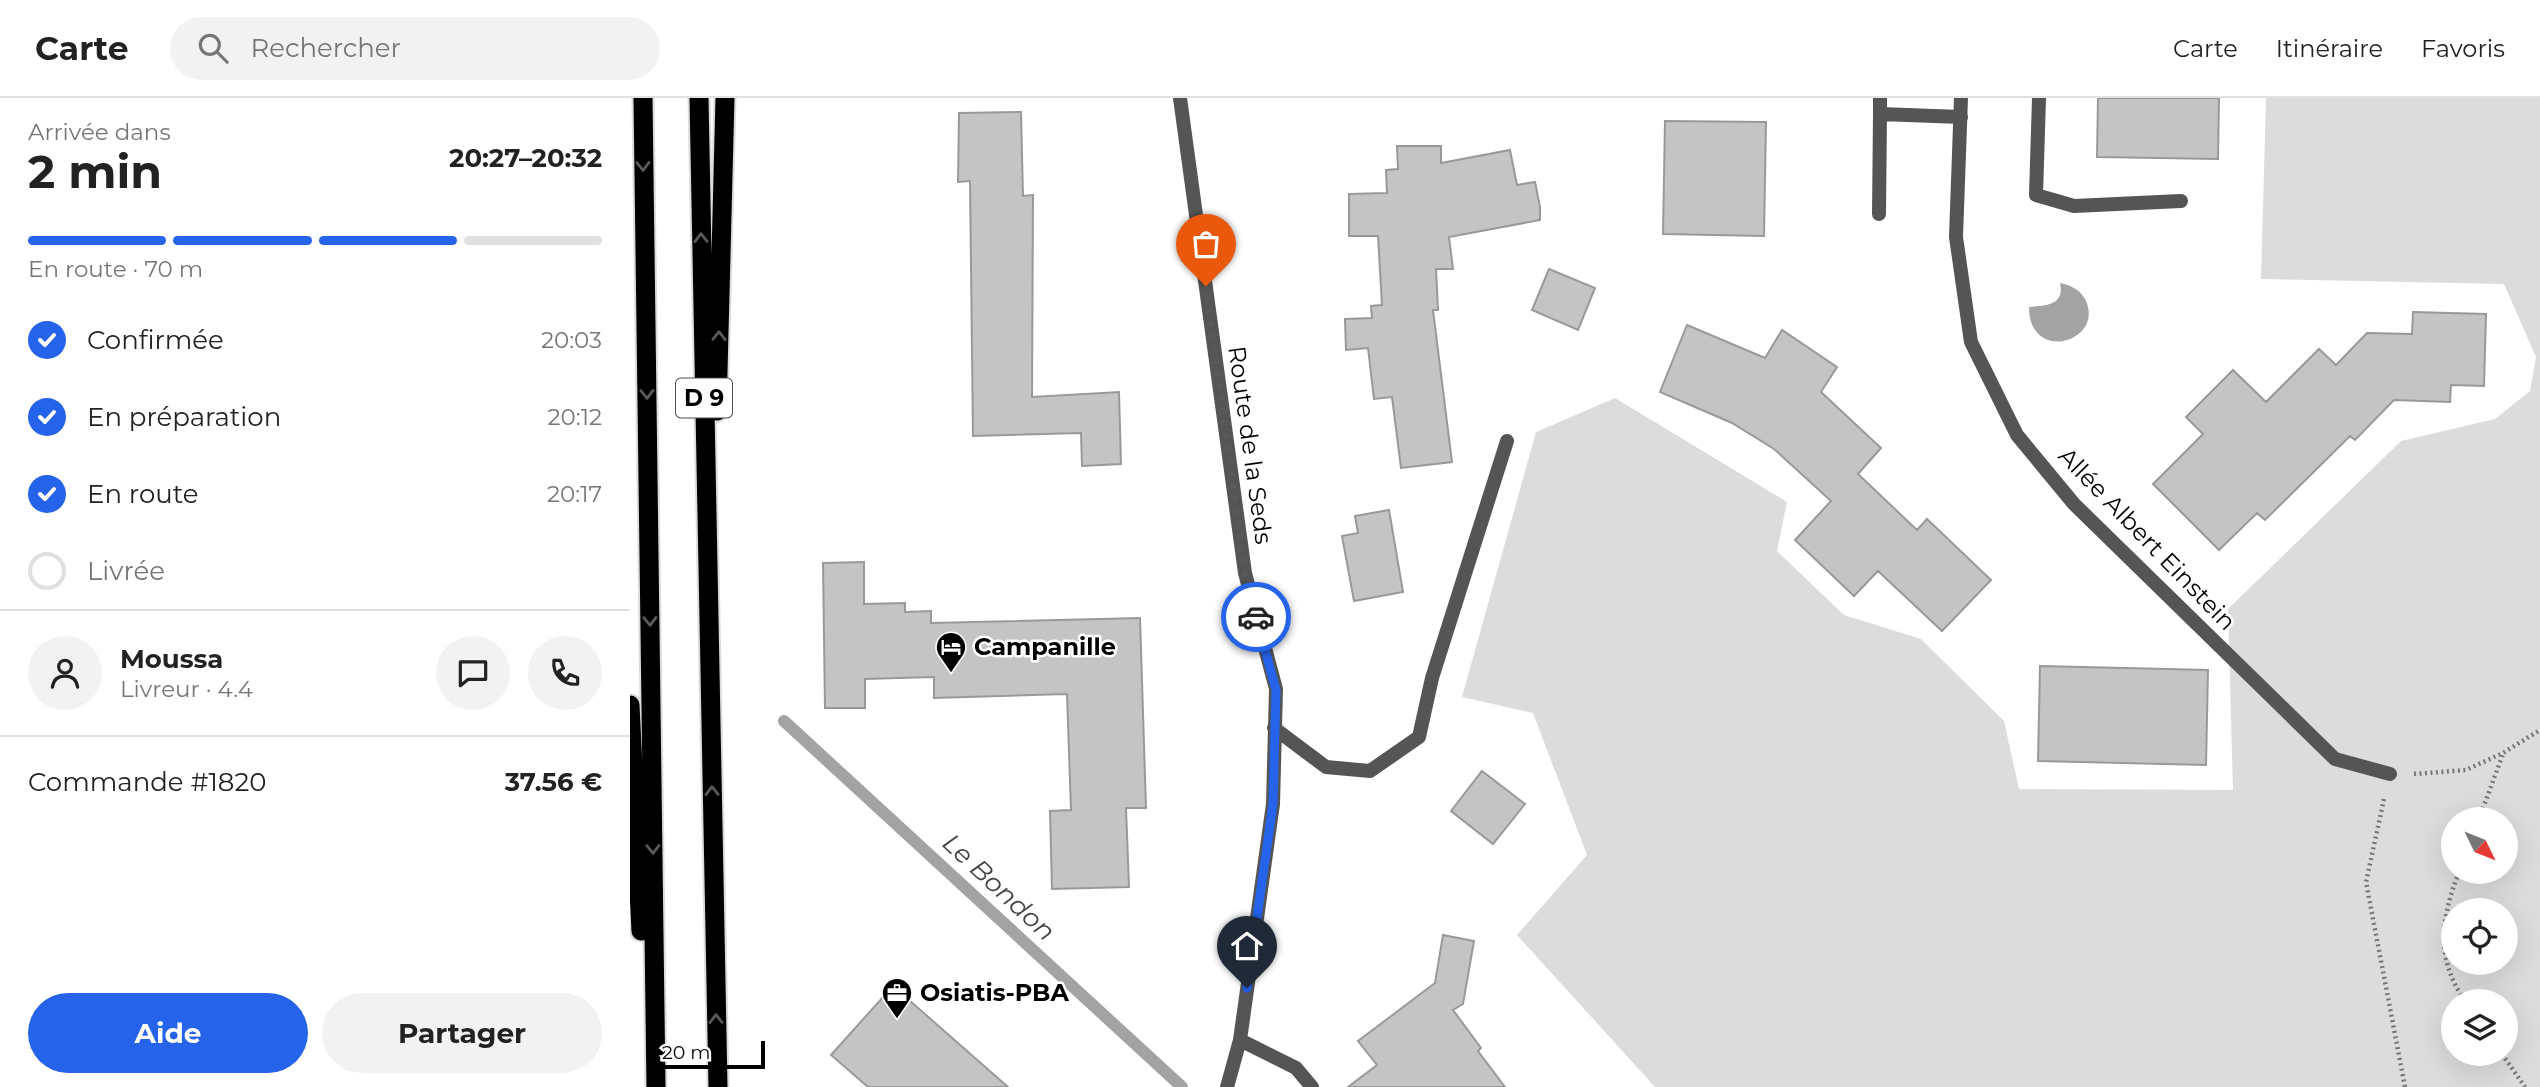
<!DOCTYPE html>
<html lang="fr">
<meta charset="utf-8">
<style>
body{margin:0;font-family:Montserrat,sans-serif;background:#f2f2f2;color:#222;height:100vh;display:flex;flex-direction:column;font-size:26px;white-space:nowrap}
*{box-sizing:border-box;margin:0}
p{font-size:23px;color:#767676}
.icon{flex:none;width:38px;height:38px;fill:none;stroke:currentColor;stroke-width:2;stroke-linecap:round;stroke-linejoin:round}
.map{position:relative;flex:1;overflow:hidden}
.drawer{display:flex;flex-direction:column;background:#fff;width:630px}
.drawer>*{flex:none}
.needle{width:46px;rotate:133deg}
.controls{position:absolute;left:1811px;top:709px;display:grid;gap:14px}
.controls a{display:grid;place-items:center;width:77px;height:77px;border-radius:50%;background:#fff;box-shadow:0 7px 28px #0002;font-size:35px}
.scale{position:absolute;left:21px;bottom:18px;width:114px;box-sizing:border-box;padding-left:7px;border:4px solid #000;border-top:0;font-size:19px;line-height:24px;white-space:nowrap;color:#000;-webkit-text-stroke:5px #fff;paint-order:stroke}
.pin{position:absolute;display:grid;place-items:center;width:60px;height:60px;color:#fff;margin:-72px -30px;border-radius:50% 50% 50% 0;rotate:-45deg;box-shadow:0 0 7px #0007}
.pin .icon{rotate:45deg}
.courier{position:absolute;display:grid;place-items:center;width:70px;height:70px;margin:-35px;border:5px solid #2563eb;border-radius:50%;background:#fff;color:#222;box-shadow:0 2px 9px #0007}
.headline em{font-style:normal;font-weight:700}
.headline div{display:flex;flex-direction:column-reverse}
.headline{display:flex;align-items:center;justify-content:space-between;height:119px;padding:0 28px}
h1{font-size:46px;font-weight:700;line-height:52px}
.bar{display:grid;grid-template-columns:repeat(4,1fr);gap:10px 7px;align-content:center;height:84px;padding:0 28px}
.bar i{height:9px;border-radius:5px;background:#e0e0e0}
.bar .active{background:#2563eb}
.bar p{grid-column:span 4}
.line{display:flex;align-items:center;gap:18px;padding:0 28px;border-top:2px solid #e0e0e0}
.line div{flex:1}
.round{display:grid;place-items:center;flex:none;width:74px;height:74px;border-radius:37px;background:#f2f2f2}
ol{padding:0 28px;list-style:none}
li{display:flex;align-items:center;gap:21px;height:77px}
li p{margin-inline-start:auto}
li .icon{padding:7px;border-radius:50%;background:#2563eb;color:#fff;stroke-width:4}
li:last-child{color:#767676}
li i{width:38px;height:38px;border:4px solid #e0e0e0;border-radius:50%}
.button{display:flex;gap:14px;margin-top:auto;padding:14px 28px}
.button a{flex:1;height:80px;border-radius:42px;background:#2563eb;color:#fff;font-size:28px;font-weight:700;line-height:80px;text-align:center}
.button a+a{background:#f2f2f2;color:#222}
header{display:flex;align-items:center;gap:42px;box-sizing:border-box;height:98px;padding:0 35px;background:#fff;border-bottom:2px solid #e0e0e0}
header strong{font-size:33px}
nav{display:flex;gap:38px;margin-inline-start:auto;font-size:24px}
.search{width:490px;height:63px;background:#f2f2f2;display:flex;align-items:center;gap:18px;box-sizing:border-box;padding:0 24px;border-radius:38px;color:#767676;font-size:26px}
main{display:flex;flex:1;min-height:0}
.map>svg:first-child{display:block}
.green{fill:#dcdcdc;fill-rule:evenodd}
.water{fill:#a3a3a3}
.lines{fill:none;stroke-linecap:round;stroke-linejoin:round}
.stream{stroke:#a3a3a3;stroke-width:12}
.building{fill:#c4c4c4;stroke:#999;stroke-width:2}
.trunk-casing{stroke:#dbdbdb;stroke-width:23}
.path{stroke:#777;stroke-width:4.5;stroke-dasharray:2 3.5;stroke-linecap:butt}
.service{stroke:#555;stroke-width:14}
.minor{stroke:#555;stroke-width:14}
.trunk{stroke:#000;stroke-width:19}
.oneway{stroke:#595959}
.done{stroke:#595959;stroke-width:7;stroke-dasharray:0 12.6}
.route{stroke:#2563eb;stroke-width:9}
.labels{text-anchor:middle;stroke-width:5;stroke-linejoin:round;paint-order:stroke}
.shield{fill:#fff;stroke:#4c4c4c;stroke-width:2}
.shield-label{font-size:23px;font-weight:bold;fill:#000}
.street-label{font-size:24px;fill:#000;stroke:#fff}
.poi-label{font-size:24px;font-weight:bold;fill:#000;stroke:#fff;text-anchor:start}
.water-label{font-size:26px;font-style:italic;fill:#444;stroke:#fff}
</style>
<header>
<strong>Carte</strong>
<div class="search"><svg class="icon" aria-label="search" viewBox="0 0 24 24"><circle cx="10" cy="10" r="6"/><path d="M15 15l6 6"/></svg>Rechercher</div>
<nav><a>Carte</a><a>Itinéraire</a><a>Favoris</a></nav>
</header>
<main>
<section class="drawer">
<div class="headline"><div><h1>2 min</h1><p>Arrivée dans</p></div><em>20:27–20:32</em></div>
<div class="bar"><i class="active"></i><i class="active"></i><i class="active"></i><i></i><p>En route · 70 m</p></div>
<ol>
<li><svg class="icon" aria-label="check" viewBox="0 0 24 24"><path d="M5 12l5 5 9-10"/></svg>Confirmée<p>20:03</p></li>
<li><svg class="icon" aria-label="check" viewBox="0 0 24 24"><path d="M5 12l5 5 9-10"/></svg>En préparation<p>20:12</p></li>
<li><svg class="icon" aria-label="check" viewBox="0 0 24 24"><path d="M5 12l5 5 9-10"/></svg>En route<p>20:17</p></li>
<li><i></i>Livrée</li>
</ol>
<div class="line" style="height:126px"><a class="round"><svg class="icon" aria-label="person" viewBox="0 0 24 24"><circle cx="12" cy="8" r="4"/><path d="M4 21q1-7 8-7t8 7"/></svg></a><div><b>Moussa</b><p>Livreur · 4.4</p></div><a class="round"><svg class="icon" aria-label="chat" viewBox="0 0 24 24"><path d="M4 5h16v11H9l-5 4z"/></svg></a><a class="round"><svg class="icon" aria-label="phone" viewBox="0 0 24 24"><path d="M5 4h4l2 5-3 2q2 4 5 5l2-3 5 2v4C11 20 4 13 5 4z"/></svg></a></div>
<div class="line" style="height:91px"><div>Commande #1820</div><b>37.56 €</b></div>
<div class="button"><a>Aide</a><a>Partager</a></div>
</section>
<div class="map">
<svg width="1910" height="989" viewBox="0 0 1910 989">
<rect width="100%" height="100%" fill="#fff"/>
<!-- green -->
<path class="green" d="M 1636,0 L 1910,0 L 1910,989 L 1025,989 L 887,837 L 957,757 L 903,615 L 832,599 L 906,334 L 985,300 L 1157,404 L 1147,453 L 1214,517 L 1291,541 L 1374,623 L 1389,691 L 1603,692 L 1598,511 L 1771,343 L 1865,321 L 1900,293 L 1906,259 L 1874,186 L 1631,181 ZM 1824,721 L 1876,721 L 1876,774 L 1824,774 ZM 1824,812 L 1876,812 L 1876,864 L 1824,864 ZM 1824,903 L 1876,903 L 1876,956 L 1824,956 Z"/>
<!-- water -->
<path class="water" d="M 1430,185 C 1441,187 1451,192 1456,203 C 1474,244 1399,266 1399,209 C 1416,208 1435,207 1430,185 Z"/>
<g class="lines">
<!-- stream -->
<path class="stream" d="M 154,623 L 552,989"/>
</g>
<!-- building -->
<path class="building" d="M 1468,0 L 1589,0 L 1588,61 L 1467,59 Z
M 391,14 L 393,98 L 403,97 L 402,299 L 489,294 L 491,366 L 452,368 L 451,335 L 343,338 L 340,83 L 328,84 L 329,15 Z
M 1035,23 L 1136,24 L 1134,138 L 1033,136 Z
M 767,48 L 811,48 L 811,65 L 880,52 L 887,87 L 905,84 L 910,109 L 910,122 L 819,139 L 823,171 L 806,171 L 808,212 L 803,212 L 822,364 L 771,370 L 762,299 L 744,301 L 738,250 L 716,252 L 715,221 L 742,220 L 741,208 L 752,207 L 748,138 L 719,138 L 719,96 L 757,95 L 756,72 L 768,71 Z
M 919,171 L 965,190 L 948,232 L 902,212 Z
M 1783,214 L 1856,216 L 1854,288 L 1821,287 L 1820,304 L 1764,302 L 1725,342 L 1720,338 L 1635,422 L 1627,415 L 1589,452 L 1523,386 L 1573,336 L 1556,319 L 1603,272 L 1636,304 L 1689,251 L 1706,267 L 1737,235 L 1782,236 Z
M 1057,227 L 1135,260 L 1152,232 L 1207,269 L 1191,294 L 1251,350 L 1228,376 L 1287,432 L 1297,421 L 1361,482 L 1312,533 L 1248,473 L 1224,498 L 1165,442 L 1201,403 L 1144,351 L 1102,325 L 1030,294 Z
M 759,412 L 773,494 L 724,503 L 712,438 L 728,435 L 725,418 Z
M 234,464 L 234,506 L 275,505 L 275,514 L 301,513 L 301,525 L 510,520 L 516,710 L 496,710 L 499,789 L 422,791 L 420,713 L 441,712 L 437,596 L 304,600 L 304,579 L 235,581 L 235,610 L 195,610 L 193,465 Z
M 1410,568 L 1578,572 L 1576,667 L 1408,663 Z
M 852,673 L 895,706 L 863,746 L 821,713 Z
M 813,837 L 844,843 L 833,906 L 823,912 L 851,950 L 848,953 L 875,989 L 718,989 L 747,967 L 728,943 L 805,885 Z
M 263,888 L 378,989 L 238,989 L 201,957 Z"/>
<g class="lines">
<!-- trunk casing -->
<g class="trunk-casing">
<path id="trunk" d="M 13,0 L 26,989
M 69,0 L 88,989
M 87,313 L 95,0
M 0,607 L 11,833"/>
</g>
<!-- path -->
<path class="path" d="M 1784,676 L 1836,672 L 1873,655 L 1910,632
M 1754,701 L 1736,784 L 1775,989
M 1849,721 L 1873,656
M 1829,774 C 1811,820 1805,860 1835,903
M 1872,956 L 1895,989"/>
<!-- service -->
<path class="service" d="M 1250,0 L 1250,16
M 1409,0 L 1406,97 L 1444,108 L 1551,103
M 1249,116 L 1250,16 L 1331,19"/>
<!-- minor -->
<path class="minor" d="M 550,0 L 615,475 L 646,591 L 643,706 L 610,942 L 597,989
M 1331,0 L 1326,139 L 1341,244 L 1387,337 L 1444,406 L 1705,661 L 1760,676
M 644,630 L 696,669 L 740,673 L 789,639 L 802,580 L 877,343
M 610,942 L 666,970 L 682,989"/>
<!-- trunk -->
<use href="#trunk" class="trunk"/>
</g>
<!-- one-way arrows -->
<defs><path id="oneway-chevron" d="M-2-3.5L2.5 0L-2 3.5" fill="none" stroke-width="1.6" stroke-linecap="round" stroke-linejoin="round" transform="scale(1.75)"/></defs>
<g class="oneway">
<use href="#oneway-chevron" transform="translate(13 68) rotate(89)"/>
<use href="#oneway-chevron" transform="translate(71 140) rotate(-91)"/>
<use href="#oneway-chevron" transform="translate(89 238) rotate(-89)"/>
<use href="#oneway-chevron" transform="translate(17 296) rotate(89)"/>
<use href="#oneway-chevron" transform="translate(20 523) rotate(89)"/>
<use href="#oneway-chevron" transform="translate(82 693) rotate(-91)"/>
<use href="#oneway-chevron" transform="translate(23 751) rotate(89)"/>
<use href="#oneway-chevron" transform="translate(86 921) rotate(-91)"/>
</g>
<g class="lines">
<!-- done -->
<path class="done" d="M 576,188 L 615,475 L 626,519"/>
<!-- route -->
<path class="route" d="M 617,890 L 643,706 L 646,592 L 626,519"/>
</g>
<!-- icons -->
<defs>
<g id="hotel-pin" transform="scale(1.575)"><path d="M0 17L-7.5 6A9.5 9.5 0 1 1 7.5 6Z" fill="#000" stroke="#fff"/><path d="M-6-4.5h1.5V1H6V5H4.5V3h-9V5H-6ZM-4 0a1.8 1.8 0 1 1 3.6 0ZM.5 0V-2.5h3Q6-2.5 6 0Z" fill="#fff"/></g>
<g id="office-pin" transform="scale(1.575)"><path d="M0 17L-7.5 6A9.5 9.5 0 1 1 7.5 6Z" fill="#000" stroke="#fff"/><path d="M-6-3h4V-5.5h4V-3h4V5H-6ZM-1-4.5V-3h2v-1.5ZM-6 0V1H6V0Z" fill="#fff"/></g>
</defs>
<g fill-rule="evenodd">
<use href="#hotel-pin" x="321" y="549"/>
<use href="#office-pin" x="267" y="895"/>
</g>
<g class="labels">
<!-- shield labels -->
<rect class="shield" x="46" y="280.5" width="56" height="39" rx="5"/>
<g class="shield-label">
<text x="74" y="308">D 9</text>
</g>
<!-- street labels -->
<g class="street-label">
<text transform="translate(620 347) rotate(82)" y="8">Route de la Seds</text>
<text transform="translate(1517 441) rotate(46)" y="8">Allée Albert Einstein</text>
</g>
<!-- poi labels -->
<g class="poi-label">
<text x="344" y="557">Campanille</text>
<text x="290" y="903">Osiatis-PBA</text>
</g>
<!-- water labels -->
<g class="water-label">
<text transform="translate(369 789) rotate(43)" y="9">Le Bondon</text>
</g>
</g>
</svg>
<div class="controls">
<a><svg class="needle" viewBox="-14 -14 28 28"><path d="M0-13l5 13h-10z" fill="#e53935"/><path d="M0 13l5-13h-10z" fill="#767676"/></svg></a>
<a><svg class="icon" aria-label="locate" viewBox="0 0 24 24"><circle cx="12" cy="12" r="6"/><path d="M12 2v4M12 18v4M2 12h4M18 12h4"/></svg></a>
<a><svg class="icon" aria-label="layers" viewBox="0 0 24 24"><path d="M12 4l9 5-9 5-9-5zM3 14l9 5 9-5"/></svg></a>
</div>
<div class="scale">20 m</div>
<div class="pin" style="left:576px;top:188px;background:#ea580c"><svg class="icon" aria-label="bag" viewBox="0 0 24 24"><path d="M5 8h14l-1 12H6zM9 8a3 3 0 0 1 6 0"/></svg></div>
<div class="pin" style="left:617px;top:890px;background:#1f2937"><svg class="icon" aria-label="home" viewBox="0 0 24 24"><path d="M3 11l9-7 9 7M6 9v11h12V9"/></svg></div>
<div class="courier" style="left:626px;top:519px"><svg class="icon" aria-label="car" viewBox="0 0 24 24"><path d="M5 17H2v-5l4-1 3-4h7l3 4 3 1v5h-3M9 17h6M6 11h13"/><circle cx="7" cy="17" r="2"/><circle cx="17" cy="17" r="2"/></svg></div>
</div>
</main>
